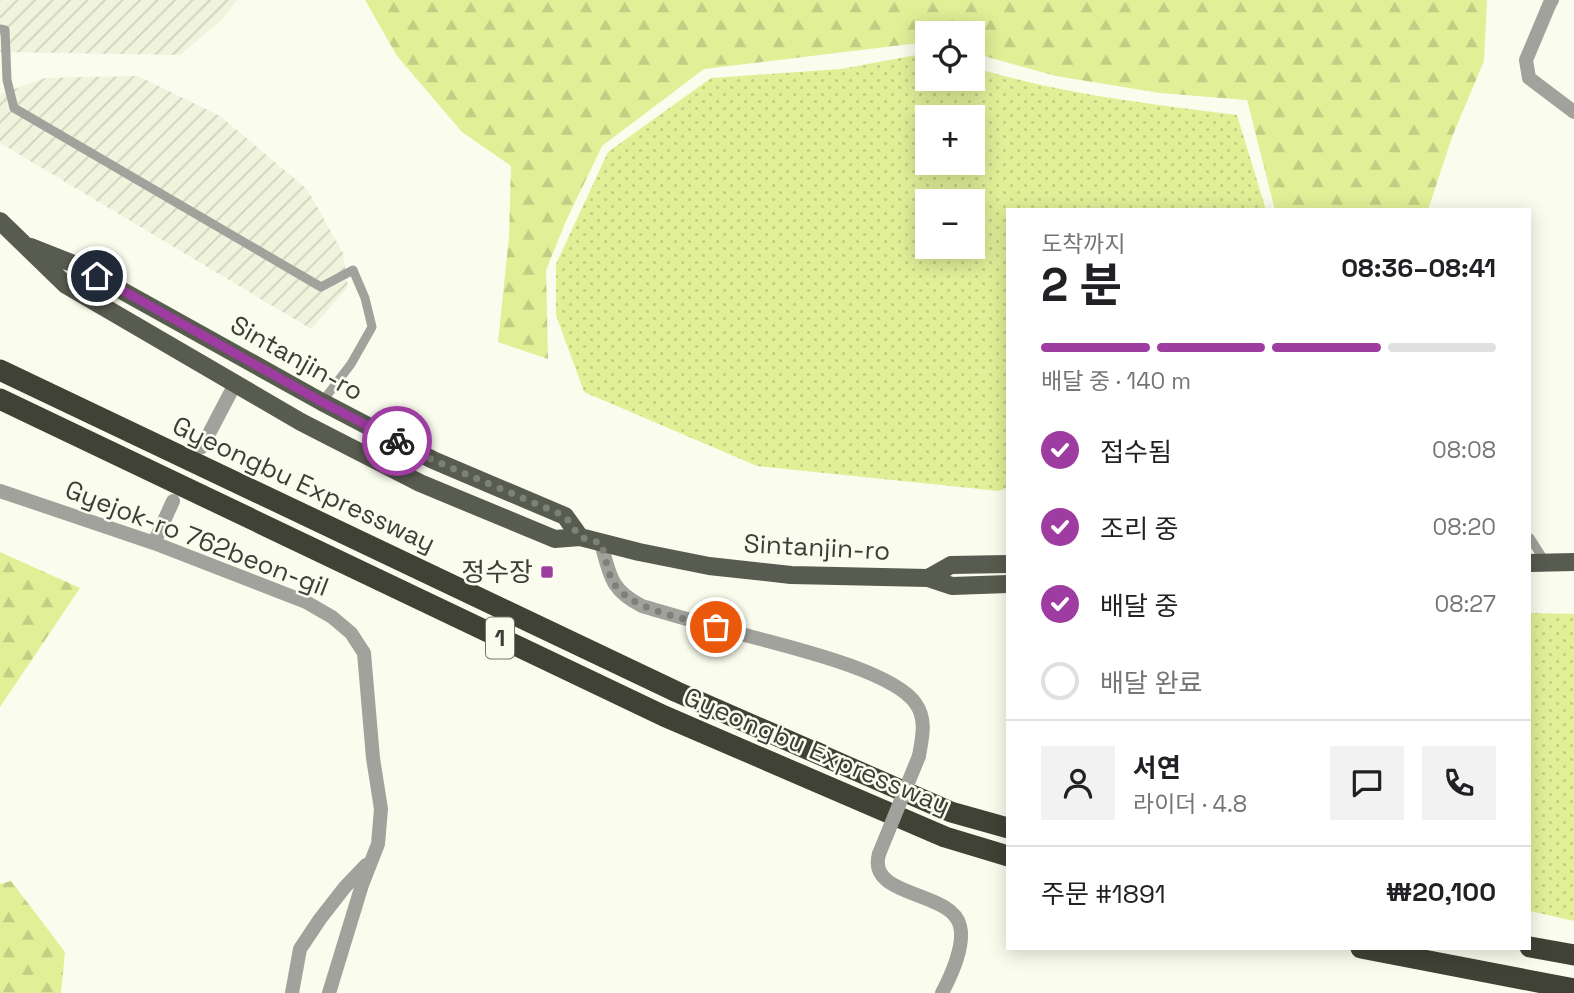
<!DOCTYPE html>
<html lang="ko">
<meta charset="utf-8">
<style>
body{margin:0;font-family:"Space Grotesk","Noto Sans KR",sans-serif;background:#f2f2f2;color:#202124;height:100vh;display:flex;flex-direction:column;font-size:26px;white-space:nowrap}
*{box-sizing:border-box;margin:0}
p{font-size:23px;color:#757577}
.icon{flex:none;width:38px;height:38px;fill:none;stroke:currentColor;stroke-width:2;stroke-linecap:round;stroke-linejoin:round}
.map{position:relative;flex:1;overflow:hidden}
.details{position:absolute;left:1006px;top:208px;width:525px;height:742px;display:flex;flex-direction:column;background:#fff;border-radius:0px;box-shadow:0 4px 18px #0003}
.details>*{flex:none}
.buttons{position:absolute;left:915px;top:21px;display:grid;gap:14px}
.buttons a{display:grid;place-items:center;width:70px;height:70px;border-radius:0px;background:#fff;box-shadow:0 4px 18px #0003;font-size:35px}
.pin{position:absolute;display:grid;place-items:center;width:60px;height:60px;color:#fff;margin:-30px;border:4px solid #fff;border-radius:50%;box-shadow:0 2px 7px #0007}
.courier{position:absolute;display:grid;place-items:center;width:70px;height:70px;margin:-35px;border:5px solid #9e3ca2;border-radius:50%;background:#fff;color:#222;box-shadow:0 2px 9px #0007}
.headline em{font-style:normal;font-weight:700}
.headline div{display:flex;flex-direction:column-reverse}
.headline{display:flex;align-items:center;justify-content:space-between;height:119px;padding:0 35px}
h1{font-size:46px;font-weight:700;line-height:52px}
.bar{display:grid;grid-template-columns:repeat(4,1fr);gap:10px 7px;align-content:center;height:84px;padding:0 35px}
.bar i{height:9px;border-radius:5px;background:#e0e0e0}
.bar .active{background:#9e3ca2}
.bar p{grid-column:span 4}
.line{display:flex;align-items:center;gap:18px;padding:0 35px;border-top:2px solid #e0e0e0}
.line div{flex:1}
.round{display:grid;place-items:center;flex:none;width:74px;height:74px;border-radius:0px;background:#f2f2f2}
ol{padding:0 35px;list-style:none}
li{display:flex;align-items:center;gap:21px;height:77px}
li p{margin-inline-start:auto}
li .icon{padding:7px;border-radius:50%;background:#9e3ca2;color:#fff;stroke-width:4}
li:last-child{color:#757577}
li i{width:38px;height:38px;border:4px solid #e0e0e0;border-radius:50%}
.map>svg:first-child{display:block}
.industrial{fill:url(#industrial-furrows)}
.grass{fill:url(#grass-dots);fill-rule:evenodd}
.forest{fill:url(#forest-firs)}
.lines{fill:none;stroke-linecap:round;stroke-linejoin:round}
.lane{stroke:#a1a29c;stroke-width:9}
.street{stroke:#a1a29c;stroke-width:14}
.primary{stroke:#585b4f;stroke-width:18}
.highway{stroke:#3f4235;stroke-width:21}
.street-bridge{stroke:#a1a29c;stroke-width:14}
.done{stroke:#7e8177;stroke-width:7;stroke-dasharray:0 12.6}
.route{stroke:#9e3ca2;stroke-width:9}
.poi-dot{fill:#9e3ca2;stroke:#fafded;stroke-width:2.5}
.labels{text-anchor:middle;stroke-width:5;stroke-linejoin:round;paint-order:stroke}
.shield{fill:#fafded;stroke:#75776e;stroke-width:2}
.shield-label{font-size:24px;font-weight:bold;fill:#3c3e38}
.street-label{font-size:26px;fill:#3c3e38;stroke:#fafded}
.poi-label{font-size:26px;fill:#3c3e38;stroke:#fafded;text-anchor:end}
</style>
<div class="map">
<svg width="1574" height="993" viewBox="0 0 1574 993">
<defs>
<pattern id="industrial-furrows" width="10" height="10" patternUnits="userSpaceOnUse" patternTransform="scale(1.75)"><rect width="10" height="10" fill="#eff4dd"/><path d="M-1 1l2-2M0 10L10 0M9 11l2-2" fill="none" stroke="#ced2be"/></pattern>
<pattern id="grass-dots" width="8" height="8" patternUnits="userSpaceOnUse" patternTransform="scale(1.75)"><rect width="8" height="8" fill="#e1ef97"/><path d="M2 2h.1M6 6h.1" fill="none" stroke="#c2ce83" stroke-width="1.8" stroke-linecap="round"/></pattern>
<pattern id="forest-firs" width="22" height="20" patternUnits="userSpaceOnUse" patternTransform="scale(1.75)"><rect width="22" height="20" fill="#e1ef97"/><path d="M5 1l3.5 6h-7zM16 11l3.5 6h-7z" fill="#c2ce83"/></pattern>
</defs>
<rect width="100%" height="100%" fill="#fafded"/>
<!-- industrial -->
<path class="industrial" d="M 0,0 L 237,0 L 223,19 L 180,55 L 0,52 Z
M 138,76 L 220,116 L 307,189 L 343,253 L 348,287 L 311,329 L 0,143 L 0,94 L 45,78 Z"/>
<!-- grass -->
<path class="grass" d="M 927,53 L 928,79 L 973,79 L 973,67 C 1059,94 1148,104 1237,115 L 1266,210 L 1008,210 L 1008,487 L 999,491 L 757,466 L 584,392 L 556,315 L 556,264 L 608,152 L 711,78 L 841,69 ZM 928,117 L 973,117 L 973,163 L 928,163 ZM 928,201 L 973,201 L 973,247 L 928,247 Z
M 1530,613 L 1574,614 L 1574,921 L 1530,911 Z"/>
<!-- forest -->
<path class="forest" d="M 365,0 L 1487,0 L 1484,61 L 1452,137 L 1428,210 L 1275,210 L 1247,100 L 1160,93 L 1056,76 L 973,53 L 973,33 L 928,33 L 927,42 L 704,69 L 602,146 L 566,221 L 546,270 L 548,359 L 498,342 L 509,237 L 511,166 L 462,132 L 397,56 Z
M 0,552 L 80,588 L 0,707 Z
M 11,881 L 65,952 L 61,993 L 0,993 L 0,884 Z"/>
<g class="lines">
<!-- lane -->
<path class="lane" d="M 0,29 L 5,30 L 7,80 L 14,108 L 321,287 L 353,270 L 365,298 L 372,327 L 351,364 L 322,402
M 1530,538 L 1546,563"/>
<!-- street -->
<path class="street" d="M 1552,0 L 1550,3 L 1526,60 L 1529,78 L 1574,112
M 202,447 L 235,384
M 0,491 L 154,543 L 306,602 L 332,617 L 351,633 L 364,653 L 373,758 L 381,809 L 378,844 L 362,885 L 329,993
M 154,543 L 173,501
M 601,543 C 610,575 610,590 642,606 C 673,615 703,624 734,632 C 776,644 893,669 916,704 C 927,720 922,738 919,756
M 879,854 C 866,898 952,890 960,926 C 965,945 951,976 942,993
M 292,993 L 300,949 L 320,919 L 345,887 L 366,865"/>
<!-- primary -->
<path class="primary" d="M 0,221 L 66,285 L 301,422 L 420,483 L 555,539 L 580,537 L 639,552 L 709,566 L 791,575 L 928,578 L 952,586 L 1008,584
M 31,247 L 74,264 L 322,402 L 433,460 L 565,516 L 580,537
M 1530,563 L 1574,562
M 928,578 L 951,565 L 1008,564"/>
<!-- highway -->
<path class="highway" d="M 0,370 L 677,692 L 951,812 L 1008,828
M 0,399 L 664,716 L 945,837 L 1008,856
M 1530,947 L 1574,955
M 1361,948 L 1574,989"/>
<!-- street-bridge -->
<path class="street-bridge" d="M 879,854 L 919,756"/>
</g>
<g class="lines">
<!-- done -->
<path class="done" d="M 397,441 L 433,460 L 565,516 L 580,537 L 601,543 C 605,555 607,569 612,580 C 625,609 687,619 716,627"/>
<!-- route -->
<path class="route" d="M 97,276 L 322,402 L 397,441"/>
</g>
<!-- markers -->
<rect class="poi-dot" x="540" y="565" width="14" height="14" rx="3.5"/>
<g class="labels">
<!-- shield labels -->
<rect class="shield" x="486" y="617.5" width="28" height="41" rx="5"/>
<g class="shield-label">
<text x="500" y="646">1</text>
</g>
<!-- street labels -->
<g class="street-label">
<text transform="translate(297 358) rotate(29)" y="9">Sintanjin-ro</text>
<text transform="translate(304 484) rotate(25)" y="9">Gyeongbu Expressway</text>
<text transform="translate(197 538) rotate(21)" y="9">Gyejok-ro 762beon-gil</text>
<text transform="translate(817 547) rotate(3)" y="9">Sintanjin-ro</text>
<text transform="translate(817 751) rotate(23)" y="9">Gyeongbu Expressway</text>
</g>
<!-- poi labels -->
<g class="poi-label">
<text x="533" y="581">정수장</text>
</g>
</g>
</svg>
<div class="buttons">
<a><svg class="icon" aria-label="locate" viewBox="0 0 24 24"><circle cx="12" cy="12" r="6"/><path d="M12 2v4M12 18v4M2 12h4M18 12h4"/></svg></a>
<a>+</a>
<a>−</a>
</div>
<div class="pin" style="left:716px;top:627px;background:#ea580c"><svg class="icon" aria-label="bag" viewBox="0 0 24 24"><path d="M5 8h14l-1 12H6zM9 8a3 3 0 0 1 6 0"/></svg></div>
<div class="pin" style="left:97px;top:276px;background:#1f2937"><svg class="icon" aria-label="home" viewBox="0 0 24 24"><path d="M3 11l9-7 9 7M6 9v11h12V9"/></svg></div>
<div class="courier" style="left:397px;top:441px"><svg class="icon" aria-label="bike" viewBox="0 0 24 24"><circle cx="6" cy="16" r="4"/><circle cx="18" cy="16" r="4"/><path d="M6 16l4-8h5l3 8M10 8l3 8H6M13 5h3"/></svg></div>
<section class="details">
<div class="headline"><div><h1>2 분</h1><p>도착까지</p></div><em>08:36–08:41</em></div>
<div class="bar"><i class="active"></i><i class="active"></i><i class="active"></i><i></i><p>배달 중 · 140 m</p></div>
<ol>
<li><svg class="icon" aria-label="check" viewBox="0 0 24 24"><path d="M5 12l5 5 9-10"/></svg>접수됨<p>08:08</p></li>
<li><svg class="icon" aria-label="check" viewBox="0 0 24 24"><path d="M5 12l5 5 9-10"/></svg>조리 중<p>08:20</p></li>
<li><svg class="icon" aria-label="check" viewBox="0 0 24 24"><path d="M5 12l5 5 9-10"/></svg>배달 중<p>08:27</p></li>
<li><i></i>배달 완료</li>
</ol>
<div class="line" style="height:126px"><a class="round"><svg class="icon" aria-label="person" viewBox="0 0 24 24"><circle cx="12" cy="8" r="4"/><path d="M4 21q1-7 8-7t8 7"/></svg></a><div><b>서연</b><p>라이더 · 4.8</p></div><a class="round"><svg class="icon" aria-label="chat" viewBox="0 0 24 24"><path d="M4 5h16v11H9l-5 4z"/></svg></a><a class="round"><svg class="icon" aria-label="phone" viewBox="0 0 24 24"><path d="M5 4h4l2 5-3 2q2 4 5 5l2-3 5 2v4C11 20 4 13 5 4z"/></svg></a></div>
<div class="line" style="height:91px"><div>주문 #1891</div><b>₩20,100</b></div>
</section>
</div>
